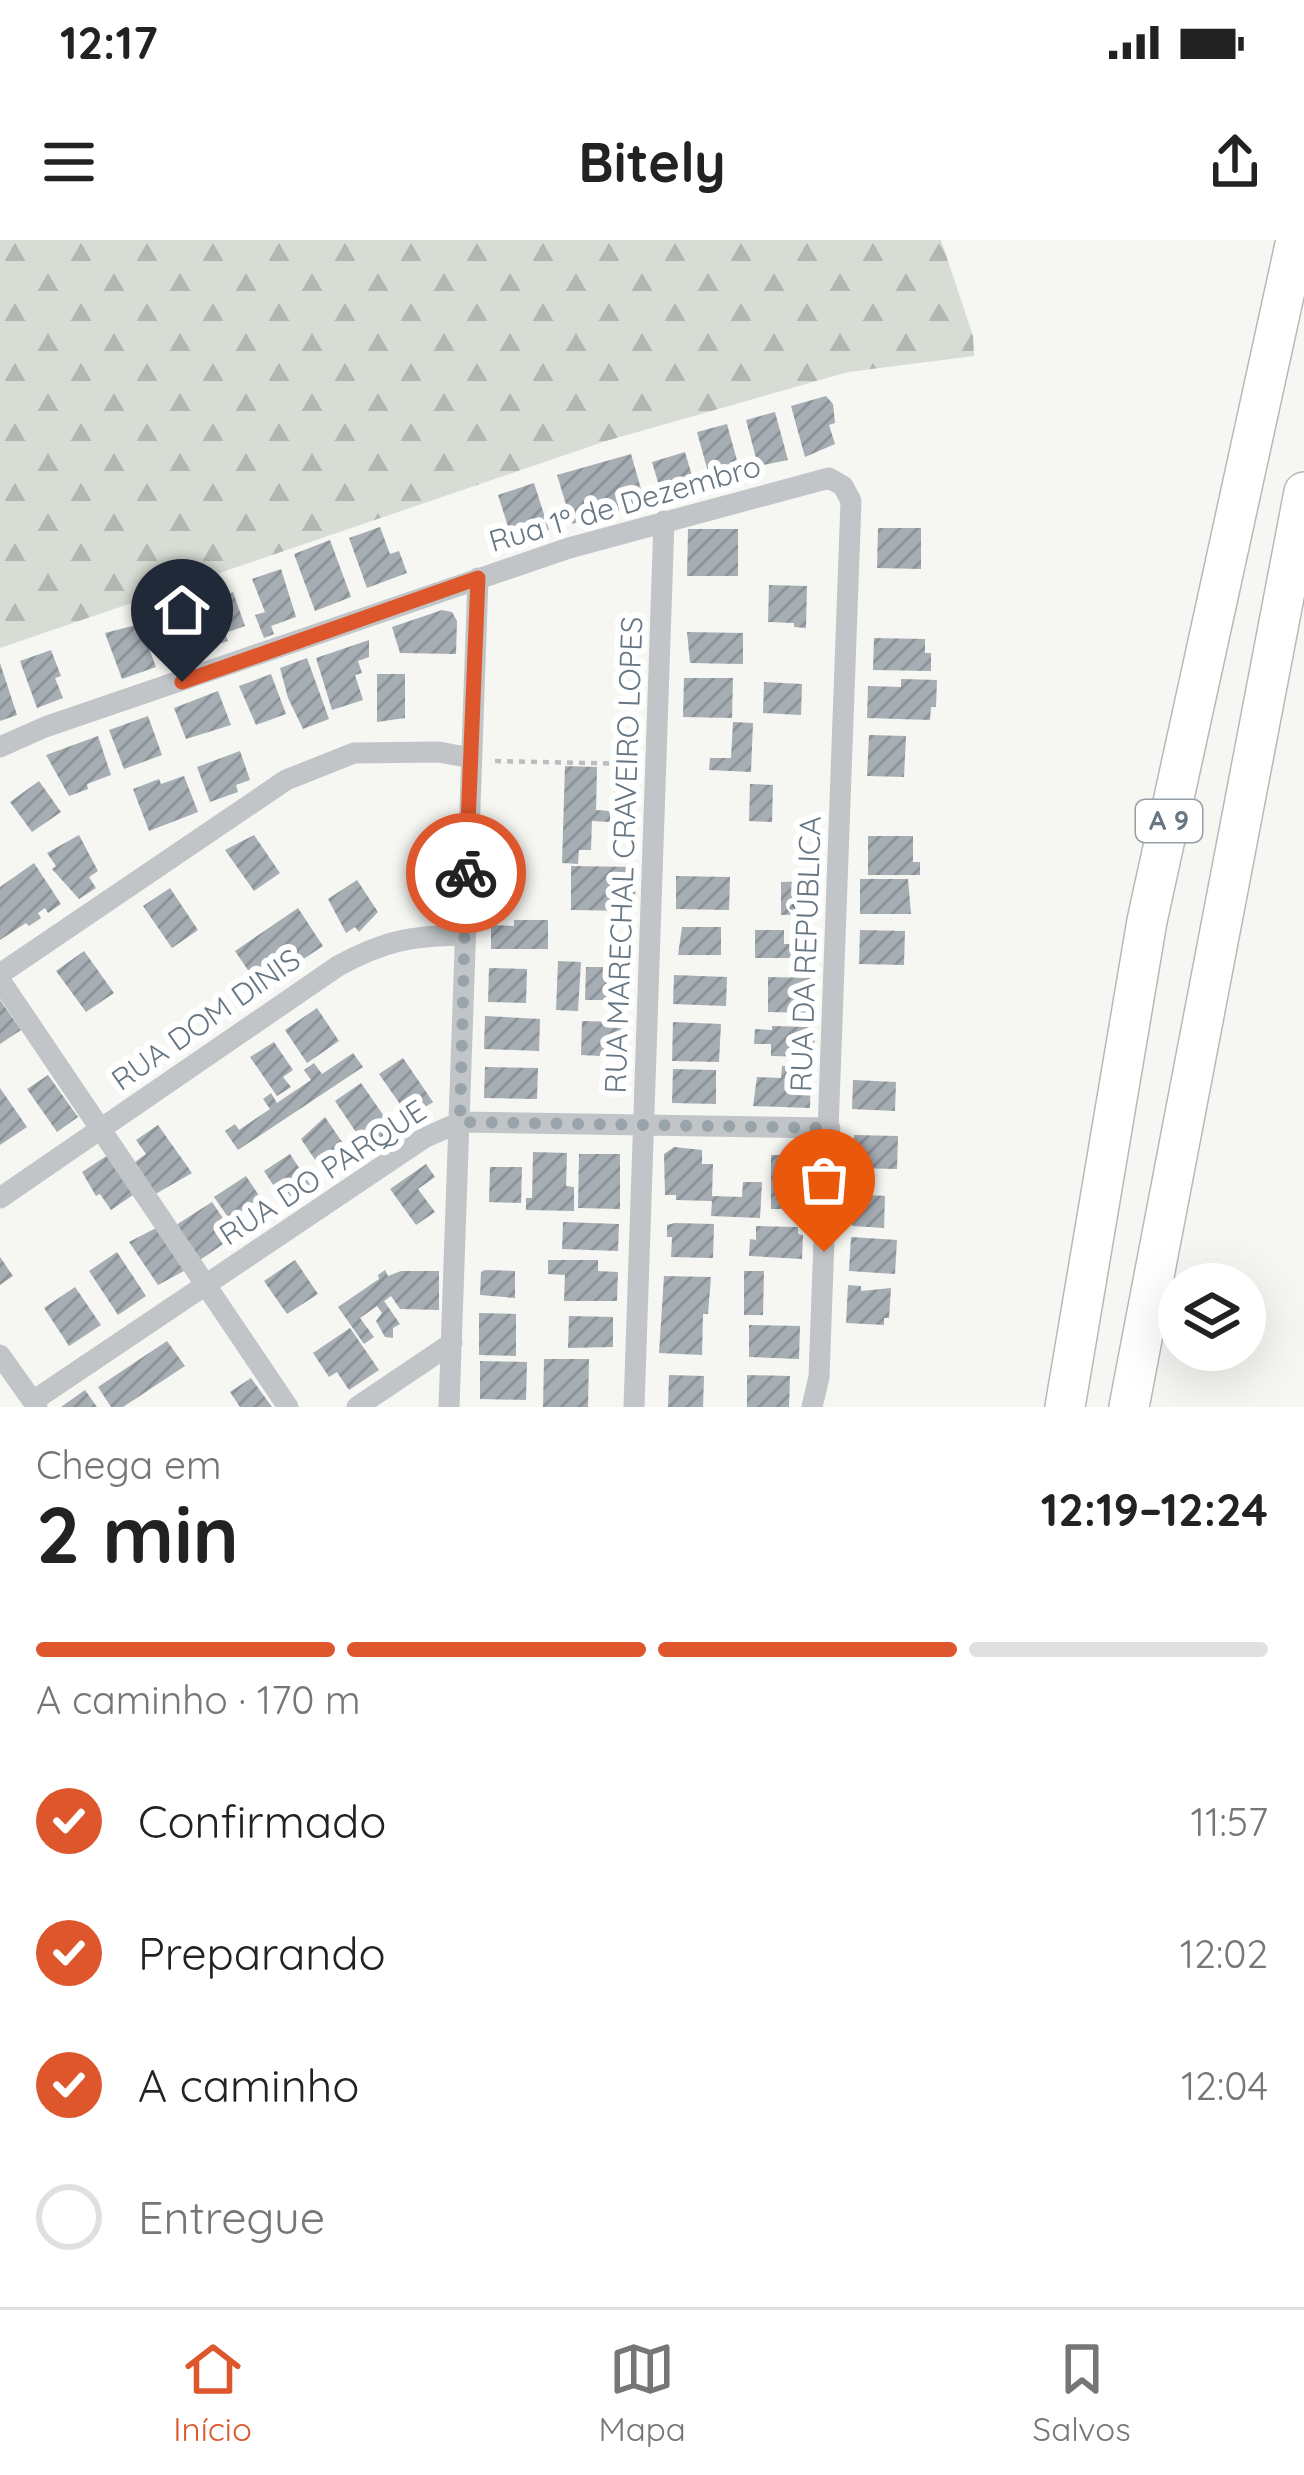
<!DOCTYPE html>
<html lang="pt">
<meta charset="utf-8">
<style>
body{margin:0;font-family:Quicksand,sans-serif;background:#f6f6f6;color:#222;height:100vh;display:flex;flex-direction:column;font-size:45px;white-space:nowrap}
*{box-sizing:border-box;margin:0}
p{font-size:39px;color:#767676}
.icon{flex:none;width:66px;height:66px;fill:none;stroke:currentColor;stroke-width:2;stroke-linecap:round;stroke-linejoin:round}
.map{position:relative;height:1167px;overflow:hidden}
.side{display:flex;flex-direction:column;background:#fff;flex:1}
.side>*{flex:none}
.tools{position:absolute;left:1158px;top:1023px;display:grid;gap:24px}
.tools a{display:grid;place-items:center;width:108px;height:108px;border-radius:50%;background:#fff;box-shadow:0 12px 48px #0002;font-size:60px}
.pin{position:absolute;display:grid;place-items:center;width:102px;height:102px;color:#fff;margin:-123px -51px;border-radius:50% 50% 50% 0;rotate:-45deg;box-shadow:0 0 12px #0007}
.pin .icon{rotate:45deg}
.courier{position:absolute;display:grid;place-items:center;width:120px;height:120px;margin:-60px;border:9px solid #de562b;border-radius:50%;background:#fff;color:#222;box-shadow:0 3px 15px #0007}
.head em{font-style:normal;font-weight:700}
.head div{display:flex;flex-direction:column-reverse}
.head{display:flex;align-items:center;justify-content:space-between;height:204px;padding:0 36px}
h1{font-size:78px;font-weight:700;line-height:90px}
.bar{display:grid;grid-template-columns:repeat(4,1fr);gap:18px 12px;align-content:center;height:144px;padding:0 36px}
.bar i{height:15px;border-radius:9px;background:#e0e0e0}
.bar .active{background:#de562b}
.bar p{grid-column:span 4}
ol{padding:0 36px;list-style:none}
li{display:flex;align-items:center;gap:36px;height:132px}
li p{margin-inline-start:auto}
li .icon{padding:12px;border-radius:50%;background:#de562b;color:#fff;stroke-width:4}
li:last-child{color:#767676}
li i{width:66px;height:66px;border:6px solid #e0e0e0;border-radius:50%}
.status{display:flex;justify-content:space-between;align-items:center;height:84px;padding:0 60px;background:#fff;direction:ltr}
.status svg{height:33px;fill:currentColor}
header{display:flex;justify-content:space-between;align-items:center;height:156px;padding:0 36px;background:#fff;font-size:54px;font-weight:700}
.dock{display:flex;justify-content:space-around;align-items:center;height:168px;border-top:3px solid #e0e0e0;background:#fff;font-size:33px;color:#767676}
.dock a{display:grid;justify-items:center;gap:6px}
.dock .active{color:#de562b}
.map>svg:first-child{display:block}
.forest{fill:url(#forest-firs)}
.building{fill:url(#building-hatch)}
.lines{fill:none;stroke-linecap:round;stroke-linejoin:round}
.highway-casing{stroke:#b6b9bc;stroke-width:42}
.path{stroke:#bbbdbf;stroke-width:4.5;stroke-dasharray:6 6;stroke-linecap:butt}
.street{stroke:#c1c5c8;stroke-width:21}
.highway{stroke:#fff;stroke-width:39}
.done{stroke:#98a3aa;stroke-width:12;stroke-dasharray:0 21.6}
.route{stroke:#de562b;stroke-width:15}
.labels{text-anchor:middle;stroke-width:12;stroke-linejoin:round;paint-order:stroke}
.shield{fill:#fff;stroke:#949fa8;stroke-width:3}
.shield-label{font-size:27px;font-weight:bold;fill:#667683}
.street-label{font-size:30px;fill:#667683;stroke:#fff}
</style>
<div class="status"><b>12:17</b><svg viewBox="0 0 49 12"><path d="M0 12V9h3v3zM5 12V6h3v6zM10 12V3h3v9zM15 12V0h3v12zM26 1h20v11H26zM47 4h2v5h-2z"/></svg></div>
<header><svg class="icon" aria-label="menu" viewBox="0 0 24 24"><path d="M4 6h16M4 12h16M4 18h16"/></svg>Bitely<svg class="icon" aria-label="share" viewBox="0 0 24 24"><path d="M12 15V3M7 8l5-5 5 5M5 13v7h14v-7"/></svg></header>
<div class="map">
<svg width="1304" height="1167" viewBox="0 0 1304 1167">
<defs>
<pattern id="forest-firs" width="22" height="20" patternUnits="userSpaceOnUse" patternTransform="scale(3)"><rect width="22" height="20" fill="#d7ddd4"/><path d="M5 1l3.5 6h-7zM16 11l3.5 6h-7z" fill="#b2b8b1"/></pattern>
<pattern id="building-hatch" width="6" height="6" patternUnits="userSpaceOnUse" patternTransform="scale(3)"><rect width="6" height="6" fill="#a6aeb4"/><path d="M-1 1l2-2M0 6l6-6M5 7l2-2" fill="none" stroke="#8b9298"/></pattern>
</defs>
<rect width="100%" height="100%" fill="#f6f6f3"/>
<!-- forest -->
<path class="forest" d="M 0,0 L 941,0 L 973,96 L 974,116 L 848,132 L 606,201 L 0,408 Z"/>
<!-- building -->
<path class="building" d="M 826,156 L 833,164 L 835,183 L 829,185 L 835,204 L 805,217 L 791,166 Z
M 775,172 L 788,220 L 758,226 L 746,180 Z
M 727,184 L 741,235 L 711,243 L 697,192 Z
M 685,212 L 695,246 L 662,256 L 652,222 Z
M 631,214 L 645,263 L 572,284 L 557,235 Z
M 534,243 L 549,290 L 518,302 L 517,297 L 512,299 L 498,255 Z
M 380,287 L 390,314 L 399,311 L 407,333 L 367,348 L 349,298 Z
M 878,288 L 921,288 L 921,329 L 877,328 Z
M 688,289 L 738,289 L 738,336 L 687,336 Z
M 330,300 L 351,357 L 315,371 L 294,314 Z
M 281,329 L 296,377 L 271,386 L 274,394 L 264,398 L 255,375 L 265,372 L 252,339 Z
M 769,345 L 807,346 L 806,388 L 794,387 L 794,383 L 768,382 Z
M 233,352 L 245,386 L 225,393 L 228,401 L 213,406 L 198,365 Z
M 442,370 L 452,372 L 457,381 L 456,414 L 400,413 L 392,387 Z
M 140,384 L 156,427 L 122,439 L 105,393 Z
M 687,392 L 743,393 L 743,424 L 690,423 Z
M 874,398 L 925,399 L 925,413 L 931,413 L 931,431 L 873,430 Z
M 369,400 L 369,417 L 358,421 L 362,433 L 355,435 L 363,460 L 332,470 L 316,418 Z
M 51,410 L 61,436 L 55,438 L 63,458 L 37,468 L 20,421 Z
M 307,418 L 329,479 L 303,489 L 288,458 L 280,428 Z
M 0,423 L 17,475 L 0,481 Z
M 271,434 L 286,474 L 256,485 L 239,446 Z
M 377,434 L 405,434 L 405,478 L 377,482 Z
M 684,438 L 733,438 L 732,478 L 683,477 Z
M 901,439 L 937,440 L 936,467 L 931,467 L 930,480 L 867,478 L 868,446 L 901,447 Z
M 764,442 L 802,444 L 801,475 L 763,473 Z
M 218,451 L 231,485 L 186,499 L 174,468 Z
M 148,476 L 162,515 L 124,529 L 109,490 Z
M 733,482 L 753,483 L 751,532 L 709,530 L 710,518 L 731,518 Z
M 869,495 L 906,496 L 904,537 L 867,536 Z
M 98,496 L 111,535 L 87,544 L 88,549 L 69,556 L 46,515 Z
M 240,511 L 250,540 L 236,545 L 238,552 L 210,562 L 197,527 Z
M 565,526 L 597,527 L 596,570 L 610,571 L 610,582 L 592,581 L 591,610 L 579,610 L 578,624 L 562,623 Z
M 184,536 L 198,572 L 149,591 L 133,549 L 159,539 L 161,544 Z
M 39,541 L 61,572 L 32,592 L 10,562 Z
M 750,544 L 773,545 L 772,582 L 749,581 Z
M 79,595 L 98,631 L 89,637 L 96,648 L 79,659 L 52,629 L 56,626 L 47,613 Z
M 254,595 L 280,633 L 254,651 L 225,610 Z
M 868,596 L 913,596 L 913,622 L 920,622 L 920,635 L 868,635 Z
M 34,623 L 61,664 L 48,673 L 45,668 L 38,673 L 41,678 L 29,686 L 26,683 L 0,700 L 0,647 Z
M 571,626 L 636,627 L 635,671 L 571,670 Z
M 676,636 L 730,637 L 729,670 L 676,669 Z
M 860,639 L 908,639 L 911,674 L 860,674 Z
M 357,640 L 378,672 L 359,692 L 355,687 L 346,693 L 328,659 Z
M 813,641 L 813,674 L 781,675 L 781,642 Z
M 170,648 L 198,690 L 172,708 L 143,666 Z
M 298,668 L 323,706 L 260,748 L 235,711 Z
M 514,680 L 548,680 L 548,709 L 491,709 L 491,685 L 514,686 Z
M 682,687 L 721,687 L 721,715 L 678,715 Z
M 755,690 L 784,690 L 784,704 L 798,704 L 798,691 L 812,692 L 812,718 L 755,718 Z
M 860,690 L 905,691 L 904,725 L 859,724 Z
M 84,711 L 114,753 L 86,772 L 56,731 Z
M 558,721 L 581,722 L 578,771 L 556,770 Z
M 586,727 L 625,727 L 624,760 L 585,760 Z
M 489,728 L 527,729 L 526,763 L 488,762 Z
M 674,735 L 727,737 L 726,766 L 673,764 Z
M 768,737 L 813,738 L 813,773 L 768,772 Z
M 0,760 L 21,790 L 0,804 Z
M 317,768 L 339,801 L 307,823 L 285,790 Z
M 485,776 L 540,779 L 539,811 L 484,809 Z
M 582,781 L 621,782 L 620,817 L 581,815 Z
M 673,782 L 721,784 L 719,822 L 672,821 Z
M 772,786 L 815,787 L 814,817 L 771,816 L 771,804 L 754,804 L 755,789 L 772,790 Z
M 274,802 L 293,830 L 283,837 L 291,847 L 277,856 L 250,817 Z
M 353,813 L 363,827 L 238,910 L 225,891 L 235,884 L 239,890 L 270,869 L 263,859 L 271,853 L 277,863 L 311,840 L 304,830 L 314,823 L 322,834 Z
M 403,818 L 433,862 L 409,877 L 379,834 Z
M 782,826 L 811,827 L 810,868 L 753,866 L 757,837 L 781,838 Z
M 485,827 L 538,828 L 537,859 L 484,858 Z
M 673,829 L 716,830 L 716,864 L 672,863 Z
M 48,835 L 78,877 L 57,892 L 27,849 Z
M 853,840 L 896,842 L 895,871 L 852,869 Z
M 361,843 L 393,889 L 366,907 L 335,861 Z
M 0,848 L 27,887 L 0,905 Z
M 325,877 L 353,918 L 324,933 L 301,899 Z
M 158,885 L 192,933 L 152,956 L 131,925 L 146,914 L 136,900 Z
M 854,895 L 898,896 L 897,929 L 853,928 Z
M 674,907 L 702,910 L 702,924 L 713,924 L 712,956 L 742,957 L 743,942 L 762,942 L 760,978 L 711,976 L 712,961 L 676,960 L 676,955 L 665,955 L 664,914 Z
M 533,912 L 567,913 L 566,946 L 574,947 L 574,971 L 526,970 L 526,958 L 532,958 Z
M 290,914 L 311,946 L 285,963 L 264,931 Z
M 579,914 L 620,914 L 620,969 L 578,968 Z
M 108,915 L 133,955 L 111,970 L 100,954 L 96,956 L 82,932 Z
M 771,915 L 803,915 L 806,969 L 771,969 Z
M 426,924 L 435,937 L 418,949 L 435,972 L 416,985 L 390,949 Z
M 490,927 L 522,927 L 521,963 L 489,962 Z
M 246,936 L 272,975 L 241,996 L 214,957 Z
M 853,954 L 885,956 L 884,988 L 852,986 Z
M 212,962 L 235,996 L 197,1022 L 173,987 Z
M 563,982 L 619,984 L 618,1011 L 562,1009 Z
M 675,983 L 714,984 L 713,1018 L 671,1017 L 672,997 L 667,997 L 667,985 Z
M 756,986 L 798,987 L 798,994 L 803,995 L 802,1019 L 749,1016 L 750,999 L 756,1000 Z
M 156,988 L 184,1031 L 158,1045 L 129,1002 Z
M 851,997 L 897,1000 L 895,1034 L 849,1031 Z
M 117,1012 L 146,1056 L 118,1075 L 89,1031 Z
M 0,1017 L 13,1036 L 0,1045 Z
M 295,1020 L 318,1054 L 287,1074 L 264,1041 Z
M 548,1020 L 598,1020 L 598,1031 L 618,1032 L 617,1061 L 564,1061 L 565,1035 L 548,1034 Z
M 385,1030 L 388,1036 L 401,1031 L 439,1031 L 439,1070 L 400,1069 L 391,1056 L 384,1061 L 400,1084 L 393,1088 L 393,1098 L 385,1097 L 376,1081 L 382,1073 L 377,1066 L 360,1078 L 374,1097 L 364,1104 L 338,1067 L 379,1039 L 378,1035 Z
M 485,1030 L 515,1031 L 515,1058 L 480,1055 L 481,1032 Z
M 744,1031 L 764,1031 L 763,1075 L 744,1075 Z
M 664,1036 L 711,1037 L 708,1074 L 703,1074 L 702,1115 L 659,1113 Z
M 848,1045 L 861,1046 L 861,1051 L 891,1048 L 889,1078 L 884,1078 L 884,1085 L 846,1083 Z
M 75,1047 L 101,1085 L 69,1106 L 44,1068 Z
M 479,1073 L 516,1074 L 516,1116 L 479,1115 Z
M 569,1076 L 613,1077 L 613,1107 L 568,1108 Z
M 749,1085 L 800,1086 L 799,1119 L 749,1117 Z
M 350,1088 L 379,1130 L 349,1150 L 337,1132 L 329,1137 L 313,1113 Z
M 167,1101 L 185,1126 L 123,1167 L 111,1167 L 98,1147 Z
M 544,1119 L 589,1119 L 588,1167 L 543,1167 Z
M 480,1121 L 527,1122 L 526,1160 L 480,1159 Z
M 669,1135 L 704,1136 L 703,1167 L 668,1167 Z
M 747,1135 L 790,1136 L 789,1167 L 747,1167 Z
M 251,1138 L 272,1167 L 240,1167 L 230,1152 Z
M 85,1150 L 97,1167 L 61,1167 Z"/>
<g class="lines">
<!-- highway casing -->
<g class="highway-casing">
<path id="highway" d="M 1065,1167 L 1147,681 L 1296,0
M 1129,1167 L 1304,252"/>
</g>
<!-- path -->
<path class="path" d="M 495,521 L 633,524"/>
<!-- street -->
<path class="street" d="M 0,507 L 45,487 L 569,308 L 829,238 L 843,246 L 851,261 L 819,1137 L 812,1167
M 0,734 L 286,540 L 354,513 L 439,512 L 471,518
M 0,740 L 288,1167
M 0,958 L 338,726 C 384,701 410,696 462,695
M 0,1115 L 37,1167
M 33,1161 L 424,898 L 460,882 L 830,888
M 357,1167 L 452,1103
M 449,1167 L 478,338
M 634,1167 L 664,281"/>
<!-- highway -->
<use href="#highway" class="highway"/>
</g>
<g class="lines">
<!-- done -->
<path class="done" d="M 466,633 L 460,882 L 830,888 L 824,1012"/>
<!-- route -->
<path class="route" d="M 182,442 L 478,338 L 466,633"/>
</g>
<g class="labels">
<!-- shield labels -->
<rect class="shield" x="1136" y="560" width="66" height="42" rx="9"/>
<g class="shield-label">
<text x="1169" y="590">A 9</text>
</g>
<!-- street labels -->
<g class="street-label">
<text transform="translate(625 264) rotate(-16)" y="10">Rua 1º de Dezembro</text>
<text transform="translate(624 615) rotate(-88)" y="10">RUA MARECHAL CRAVEIRO LOPES</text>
<text transform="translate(806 714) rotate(-88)" y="10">RUA DA REPÚBLICA</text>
<text transform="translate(206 780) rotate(-35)" y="10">RUA DOM DINIS</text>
<text transform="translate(323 933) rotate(-33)" y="10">RUA DO PARQUE</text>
</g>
</g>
</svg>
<div class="tools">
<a><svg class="icon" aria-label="layers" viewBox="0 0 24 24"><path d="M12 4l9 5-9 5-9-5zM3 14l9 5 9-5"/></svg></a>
</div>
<div class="pin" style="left:824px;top:1012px;background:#ea580c"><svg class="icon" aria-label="bag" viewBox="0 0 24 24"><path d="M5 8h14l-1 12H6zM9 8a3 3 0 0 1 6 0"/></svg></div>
<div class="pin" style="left:182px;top:442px;background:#1f2937"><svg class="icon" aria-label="home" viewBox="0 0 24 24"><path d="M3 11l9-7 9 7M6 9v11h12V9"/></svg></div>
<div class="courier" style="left:466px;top:633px"><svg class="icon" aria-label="bike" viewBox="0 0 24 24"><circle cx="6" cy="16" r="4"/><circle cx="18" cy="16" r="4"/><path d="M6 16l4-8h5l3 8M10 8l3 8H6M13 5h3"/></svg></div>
</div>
<section class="side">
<div class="head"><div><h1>2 min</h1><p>Chega em</p></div><em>12:19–12:24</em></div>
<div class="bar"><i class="active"></i><i class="active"></i><i class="active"></i><i></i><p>A caminho · 170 m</p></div>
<ol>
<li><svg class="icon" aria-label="check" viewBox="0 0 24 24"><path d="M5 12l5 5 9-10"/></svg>Confirmado<p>11:57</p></li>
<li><svg class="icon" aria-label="check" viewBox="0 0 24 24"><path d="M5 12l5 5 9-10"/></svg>Preparando<p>12:02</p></li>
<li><svg class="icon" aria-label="check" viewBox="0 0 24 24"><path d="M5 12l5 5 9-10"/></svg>A caminho<p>12:04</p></li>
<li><i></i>Entregue</li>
</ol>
</section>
<nav class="dock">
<a class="active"><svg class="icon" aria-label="home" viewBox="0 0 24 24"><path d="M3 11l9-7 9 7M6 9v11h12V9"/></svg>Início</a>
<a><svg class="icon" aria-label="map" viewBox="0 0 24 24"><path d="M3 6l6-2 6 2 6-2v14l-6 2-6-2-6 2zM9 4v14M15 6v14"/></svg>Mapa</a>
<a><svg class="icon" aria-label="saved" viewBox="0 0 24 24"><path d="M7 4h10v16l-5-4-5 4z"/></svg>Salvos</a>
</nav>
